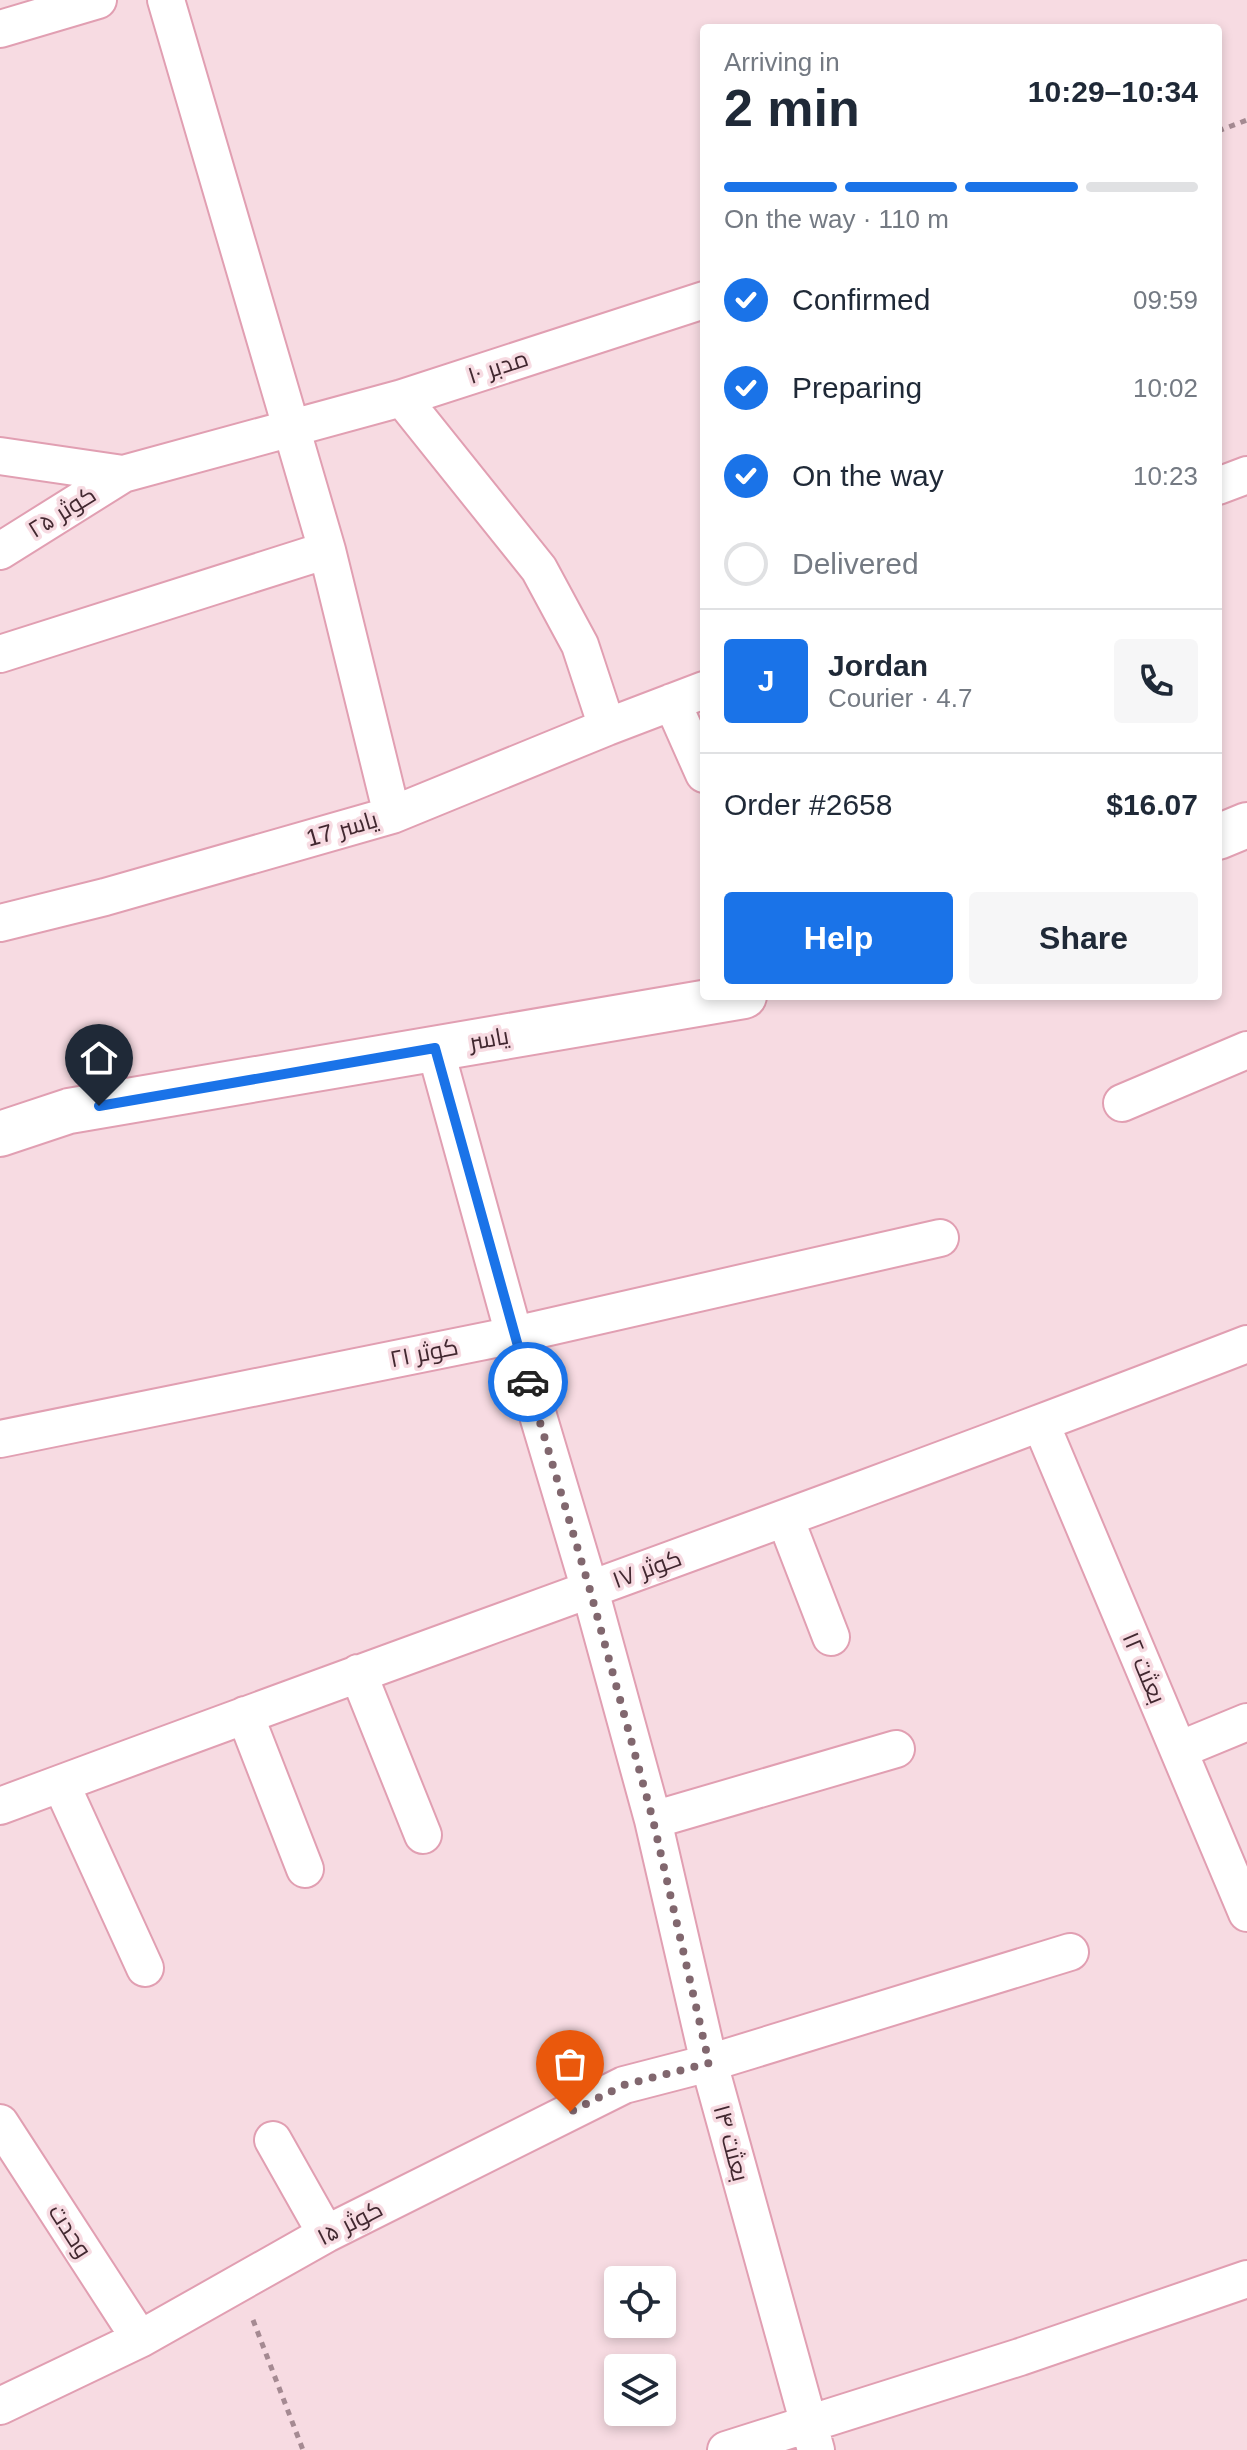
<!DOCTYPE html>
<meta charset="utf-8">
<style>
body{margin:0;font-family:Arial,Cairo,sans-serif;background:#f6f6f7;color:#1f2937;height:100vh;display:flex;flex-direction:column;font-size:30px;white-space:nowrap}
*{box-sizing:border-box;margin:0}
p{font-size:26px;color:#747a83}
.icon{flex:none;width:44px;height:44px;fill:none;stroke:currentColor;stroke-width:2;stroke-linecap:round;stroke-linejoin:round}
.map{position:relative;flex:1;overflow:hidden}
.side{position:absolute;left:700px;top:24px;width:522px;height:976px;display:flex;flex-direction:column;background:#fff;border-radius:8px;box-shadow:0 4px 12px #0003}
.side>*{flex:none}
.fabs{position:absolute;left:604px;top:2266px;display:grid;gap:16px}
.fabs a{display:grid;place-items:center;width:72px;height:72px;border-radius:8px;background:#fff;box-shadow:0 4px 12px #0003;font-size:40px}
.pin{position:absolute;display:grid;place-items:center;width:68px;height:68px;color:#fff;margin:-82px -34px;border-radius:50% 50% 50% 0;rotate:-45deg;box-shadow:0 0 8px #0007}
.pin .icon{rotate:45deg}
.courier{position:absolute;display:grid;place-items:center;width:80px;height:80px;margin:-40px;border:6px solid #1a73e8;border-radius:50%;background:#fff;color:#222;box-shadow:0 2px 10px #0007}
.headline em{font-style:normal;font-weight:700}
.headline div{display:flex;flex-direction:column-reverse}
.headline{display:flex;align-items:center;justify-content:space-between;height:136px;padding:0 24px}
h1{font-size:52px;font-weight:700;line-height:60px}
.bar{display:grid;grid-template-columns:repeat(4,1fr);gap:12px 8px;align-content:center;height:96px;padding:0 24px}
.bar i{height:10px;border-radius:6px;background:#e0e1e3}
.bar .on{background:#1a73e8}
.bar p{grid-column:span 4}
.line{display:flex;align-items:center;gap:20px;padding:0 24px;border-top:2px solid #e0e1e3}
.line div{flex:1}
.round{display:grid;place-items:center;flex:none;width:84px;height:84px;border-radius:8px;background:#f6f6f7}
ol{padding:0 24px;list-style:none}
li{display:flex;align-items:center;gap:24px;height:88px}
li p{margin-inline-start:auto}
li .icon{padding:8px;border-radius:50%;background:#1a73e8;color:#fff;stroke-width:4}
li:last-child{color:#747a83}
li i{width:44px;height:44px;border:4px solid #e0e1e3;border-radius:50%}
.action{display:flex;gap:16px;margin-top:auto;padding:16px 24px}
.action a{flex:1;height:92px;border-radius:8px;background:#1a73e8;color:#fff;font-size:32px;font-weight:700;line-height:92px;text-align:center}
.action a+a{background:#f6f6f7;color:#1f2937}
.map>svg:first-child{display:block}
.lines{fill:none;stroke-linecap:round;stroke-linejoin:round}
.street-casing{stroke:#e19fb2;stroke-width:40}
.secondary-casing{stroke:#e19fb2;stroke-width:48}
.path{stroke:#a58a92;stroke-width:5;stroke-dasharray:6 6;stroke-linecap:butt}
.street{stroke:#fff;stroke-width:36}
.secondary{stroke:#fff;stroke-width:44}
.done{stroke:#81676e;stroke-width:8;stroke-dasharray:0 14.4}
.route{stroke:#1a73e8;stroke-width:10}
.labels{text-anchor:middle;stroke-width:7;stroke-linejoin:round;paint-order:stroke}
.street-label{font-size:24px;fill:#422830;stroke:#f7dbe2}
</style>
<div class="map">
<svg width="1247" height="2450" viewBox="0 0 1247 2450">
<rect width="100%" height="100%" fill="#f7dbe2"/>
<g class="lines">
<!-- street casing -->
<g class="street-casing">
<path id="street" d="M 166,0 L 327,550 L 392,815
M 0,29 L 98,0
M 402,398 L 539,569 L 580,645 L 607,727
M 0,456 L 123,474 L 402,398 L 704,300
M 1218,486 L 1247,475
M 0,551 L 123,474
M 0,654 L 327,550
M 672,702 L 704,774
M 0,923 L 105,897 L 392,815 L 607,727 L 704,690
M 435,1048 L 514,1335 L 590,1590 L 653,1820 L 709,2063 L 816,2450
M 1122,1103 L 1247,1050
M 1041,1424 L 1247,1913
M 0,1439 L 514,1335 L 940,1238
M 785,1518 L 831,1637
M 358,1673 L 423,1835
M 245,1715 L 305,1869
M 1179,1750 L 1247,1722
M 61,1784 L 145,1968
M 0,1806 C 415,1651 834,1504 1247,1344
M 653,1820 L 896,1749
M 0,2123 L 140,2339
M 273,2140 L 326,2234
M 0,2406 L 140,2339 L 326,2234 L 624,2085 L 709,2063 L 1070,1952
M 726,2450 L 1020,2357 L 1247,2279"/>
</g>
<!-- secondary casing -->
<g class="secondary-casing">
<path id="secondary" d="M 1218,837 L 1247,825
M 0,1134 L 69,1111 L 744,996"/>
</g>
<!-- path -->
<path class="path" d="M 1218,131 L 1247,120
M 253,2320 L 303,2450"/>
<!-- street -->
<use href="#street" class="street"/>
<!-- secondary -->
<use href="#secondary" class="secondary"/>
</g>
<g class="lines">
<!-- done -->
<path class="done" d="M 528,1382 L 590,1590 L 653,1820 L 709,2063 L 624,2085 L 570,2112"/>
<!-- route -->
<path class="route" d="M 99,1106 L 435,1048 L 528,1382"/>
</g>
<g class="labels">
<!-- street labels -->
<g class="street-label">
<text transform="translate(498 367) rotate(-18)" y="8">مدبر ۱۰</text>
<text transform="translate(62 512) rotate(-32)" y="8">کوثر ۲۵</text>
<text transform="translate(342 829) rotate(-16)" y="8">یاسر 17</text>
<text transform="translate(489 1039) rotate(-10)" y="8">یاسر</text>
<text transform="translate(424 1353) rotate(-11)" y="8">کوثر ۲۱</text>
<text transform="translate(647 1569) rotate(-20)" y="8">کوثر ۱۷</text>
<text transform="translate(1144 1668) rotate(67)" y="8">بعثت ۱۲</text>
<text transform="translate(731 2143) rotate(75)" y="8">بعثت ۱۴</text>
<text transform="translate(350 2223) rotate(-27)" y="8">کوثر ۱۵</text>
<text transform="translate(70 2231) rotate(57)" y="8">وحدت</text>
</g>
</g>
</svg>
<div class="fabs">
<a><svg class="icon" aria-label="locate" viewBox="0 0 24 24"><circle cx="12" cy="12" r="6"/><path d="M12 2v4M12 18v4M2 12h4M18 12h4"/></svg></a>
<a><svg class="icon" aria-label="layers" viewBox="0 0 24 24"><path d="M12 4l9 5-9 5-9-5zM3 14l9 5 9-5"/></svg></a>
</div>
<div class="pin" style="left:570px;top:2112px;background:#ea580c"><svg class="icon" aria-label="bag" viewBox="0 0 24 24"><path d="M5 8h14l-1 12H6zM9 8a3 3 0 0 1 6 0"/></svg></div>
<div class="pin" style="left:99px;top:1106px;background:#1f2937"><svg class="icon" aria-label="home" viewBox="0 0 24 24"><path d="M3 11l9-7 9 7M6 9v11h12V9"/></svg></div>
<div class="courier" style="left:528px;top:1382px"><svg class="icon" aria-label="car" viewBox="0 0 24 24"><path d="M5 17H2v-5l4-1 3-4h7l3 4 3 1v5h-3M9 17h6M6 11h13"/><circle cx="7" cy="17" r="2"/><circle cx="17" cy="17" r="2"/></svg></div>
<section class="side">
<div class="headline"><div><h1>2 min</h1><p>Arriving in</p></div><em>10:29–10:34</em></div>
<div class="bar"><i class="on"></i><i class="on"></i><i class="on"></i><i></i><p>On the way · 110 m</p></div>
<ol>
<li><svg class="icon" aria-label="check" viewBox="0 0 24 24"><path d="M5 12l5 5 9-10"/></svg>Confirmed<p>09:59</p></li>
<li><svg class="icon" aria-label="check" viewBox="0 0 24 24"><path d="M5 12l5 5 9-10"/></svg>Preparing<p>10:02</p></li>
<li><svg class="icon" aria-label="check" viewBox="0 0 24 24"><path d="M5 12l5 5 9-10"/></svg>On the way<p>10:23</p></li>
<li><i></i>Delivered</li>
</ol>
<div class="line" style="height:144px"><b class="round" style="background:#1a73e8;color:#fff">J</b><div><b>Jordan</b><p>Courier · 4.7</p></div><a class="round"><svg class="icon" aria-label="phone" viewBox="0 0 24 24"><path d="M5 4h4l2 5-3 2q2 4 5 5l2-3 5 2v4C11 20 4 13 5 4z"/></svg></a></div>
<div class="line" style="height:104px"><div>Order #2658</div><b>$16.07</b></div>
<div class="action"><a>Help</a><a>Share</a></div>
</section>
</div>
